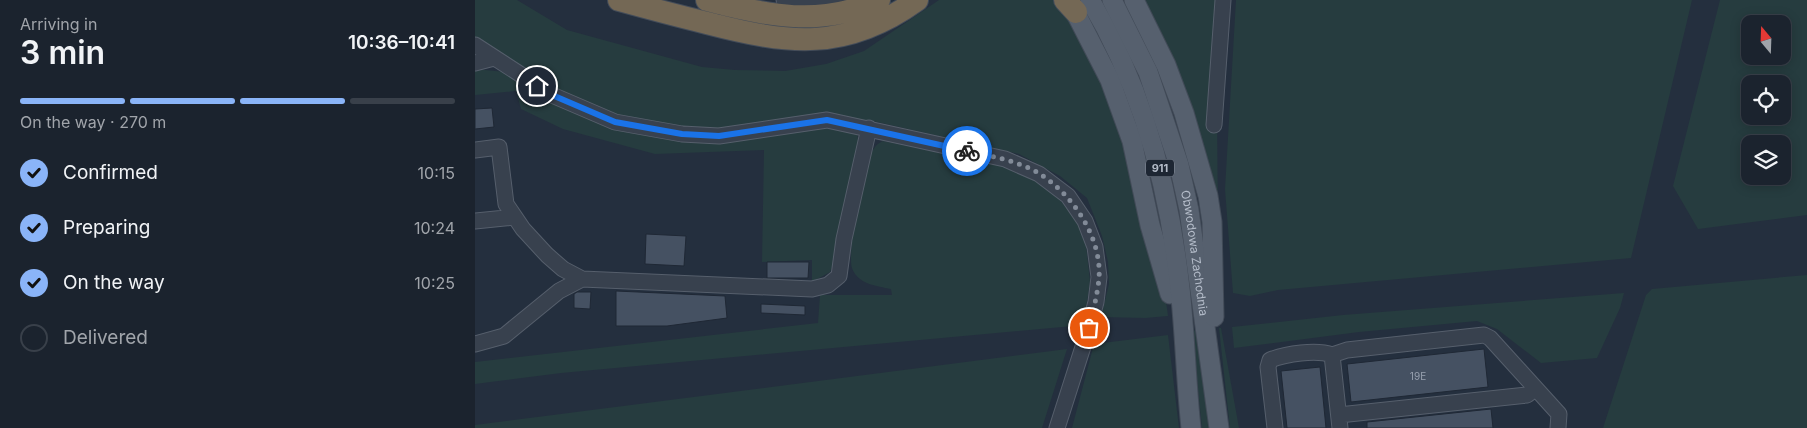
<!DOCTYPE html>
<meta charset="utf-8">
<style>
body{margin:0;font-family:Inter,sans-serif;background:#242b36;color:#f1f3f6;height:100vh;display:flex;flex-direction:column;font-size:19px;white-space:nowrap}
*{box-sizing:border-box;margin:0}
p{font-size:16px;color:#a0a4aa}
.icon{flex:none;width:28px;height:28px;fill:none;stroke:currentColor;stroke-width:2;stroke-linecap:round;stroke-linejoin:round}
.map{position:relative;flex:1;overflow:hidden}
.side{display:flex;flex-direction:column;background:#1b232e;width:475px}
.side>*{flex:none}
.needle{width:32px;rotate:341deg}
.tools{position:absolute;left:1266px;top:15px;display:grid;gap:10px}
.tools a{display:grid;place-items:center;width:50px;height:50px;border-radius:10px;background:#1b232e;box-shadow:0 2px 12px #0003,0 0 0 1px #39404a;font-size:25px}
.pin{position:absolute;display:grid;place-items:center;width:42px;height:42px;color:#fff;margin:-21px;border:2px solid #fff;border-radius:50%;box-shadow:0 1px 5px #0007}
.courier{position:absolute;display:grid;place-items:center;width:50px;height:50px;margin:-25px;border:4px solid #1a73e8;border-radius:50%;background:#fff;color:#222;box-shadow:0 1px 6px #0007}
.head em{font-style:normal;font-weight:600}
.head div{display:flex;flex-direction:column-reverse}
.head{display:flex;align-items:center;justify-content:space-between;height:85px;padding:0 20px}
h1{font-size:32px;font-weight:600;line-height:38px}
.bar{display:grid;grid-template-columns:repeat(4,1fr);gap:8px 5px;align-content:center;height:60px;padding:0 20px}
.bar i{height:6px;border-radius:4px;background:#39404a}
.bar .selected{background:#8ab4f8}
.bar p{grid-column:span 4}
ol{padding:0 20px;list-style:none}
li{display:flex;align-items:center;gap:15px;height:55px}
li p{margin-inline-start:auto}
li .icon{padding:5px;border-radius:50%;background:#8ab4f8;color:#111;stroke-width:4}
li:last-child{color:#a0a4aa}
li i{width:28px;height:28px;border:2px solid #39404a;border-radius:50%}
main{display:flex;flex:1;min-height:0}
.map>svg:first-child{display:block}
.green{fill:#263c3f;fill-rule:evenodd}
.building{fill:#455162;stroke:#1f2835}
.lines{fill:none;stroke-linecap:round;stroke-linejoin:round}
.minor-casing{stroke:#565f6c;stroke-width:17}
.major-casing{stroke:#414a57;stroke-width:21}
.highway-casing{stroke:#434c59;stroke-width:24}
.minor{stroke:#38414e;stroke-width:15}
.major{stroke:#56606e;stroke-width:19}
.highway{stroke:#746855;stroke-width:22}
.done{stroke:#828b98;stroke-width:5;stroke-dasharray:0 9}
.route{stroke:#1a73e8;stroke-width:6}
.labels{text-anchor:middle;stroke-width:4;stroke-linejoin:round;paint-order:stroke}
.number-label{font-size:10px;fill:#98a1af}
.shield{fill:#1d2633;stroke:#878f9c;stroke-width:1}
.shield-label{font-size:11px;font-weight:bold;fill:#b4bcc9}
.street-label{font-size:12px;fill:#b4bcc9;stroke:#1d2633}
</style>
<main>
<section class="side">
<div class="head"><div><h1>3 min</h1><p>Arriving in</p></div><em>10:36–10:41</em></div>
<div class="bar"><i class="selected"></i><i class="selected"></i><i class="selected"></i><i></i><p>On the way · 270 m</p></div>
<ol>
<li><svg class="icon" aria-label="check" viewBox="0 0 24 24"><path d="M5 12l5 5 9-10"/></svg>Confirmed<p>10:15</p></li>
<li><svg class="icon" aria-label="check" viewBox="0 0 24 24"><path d="M5 12l5 5 9-10"/></svg>Preparing<p>10:24</p></li>
<li><svg class="icon" aria-label="check" viewBox="0 0 24 24"><path d="M5 12l5 5 9-10"/></svg>On the way<p>10:25</p></li>
<li><i></i>Delivered</li>
</ol>
</section>
<div class="map">
<svg width="1332" height="428" viewBox="0 0 1332 428">
<rect width="100%" height="100%" fill="#242f3e"/>
<!-- green -->
<path class="green" d="M 0,0 L 42,0 L 92,30 L 227,67 L 260,70 L 310,71 L 351,64 L 389,51 L 464,0 L 583,0 L 619,64 L 649,140 L 690,294 L 693,316 L 670,318 L 626,317 L 634,284 L 633,262 L 627,236 L 612,198 L 585,176 L 544,154 L 402,122 L 366,117 L 248,130 L 209,128 L 159,121 L 119,107 L 60,78 L 0,38 Z
M 669,0 L 741,0 L 743,224 C 723,149 709,67 669,0 Z
M 761,0 L 1217,0 L 1156,258 L 803,290 L 775,296 L 758,293 L 750,189 Z
M 1245,0 L 1332,0 L 1332,215 L 1223,229 L 1198,186 ZM 1275,24 L 1308,24 L 1308,56 L 1275,56 ZM 1275,84 L 1308,84 L 1308,116 L 1275,116 ZM 1275,144 L 1308,144 L 1308,176 L 1275,176 Z
M 0,69 L 30,72 L 187,136 L 350,125 L 382,133 L 384,146 L 360,259 L 355,272 L 337,282 L 337,260 L 287,262 L 289,150 L 180,154 L 88,129 L 46,109 L 41,91 L 0,95 Z
M 408,141 L 533,167 L 564,181 L 588,203 L 603,225 L 611,245 L 615,281 L 609,325 L 86,373 L 0,384 L 0,362 L 343,323 L 345,295 L 417,295 L 416,289 C 402,286 382,284 377,268 C 372,254 387,173 394,158 C 397,150 401,144 408,141 Z
M 1332,275 L 1332,428 L 1128,428 L 1171,295 L 1177,289 Z
M 1149,293 L 1145,308 L 1122,358 L 1066,363 L 1022,329 L 1002,321 L 884,332 L 759,348 L 757,327 L 868,315 Z
M 744,328 L 746,328 L 764,428 L 755,428 Z
M 723,330 L 734,428 L 727,428 L 717,331 Z
M 693,335 L 704,428 L 597,428 L 619,344 Z
M 592,349 L 567,428 L 0,428 L 0,425 Z"/>
<!-- building -->
<path class="building" d="M 17,108 L 19,127 L 0,129 L 0,109 Z
M 171,234 L 211,236 L 209,266 L 170,264 Z
M 292,262 L 334,262 L 333,278 L 292,278 Z
M 141,291 L 250,296 L 252,318 L 192,326 L 141,326 Z
M 102,292 L 116,292 L 115,309 L 99,308 L 99,294 Z
M 286,304 L 330,306 L 330,315 L 286,313 Z
M 1009,349 L 1013,387 L 876,402 L 872,364 Z
M 845,367 L 851,428 L 812,428 L 806,371 Z
M 1016,409 L 1018,428 L 892,428 L 892,422 Z"/>
<g class="lines">
<!-- minor casing -->
<g class="minor-casing">
<path id="minor" d="M 309,0 L 362,0
M 0,45 L 77,95 L 140,122 L 207,134 L 244,136 L 352,120 L 530,159 L 564,174 L 593,196 L 610,221 L 620,247 L 624,277 L 621,302 L 614,328 L 582,428
M 0,63 L 19,58
M 739,125 L 748,0
M 0,150 L 24,147 L 31,204 L 48,229 L 72,255 L 88,269 L 107,279
M 0,221 L 40,217
M 0,344 L 29,336 L 84,291 L 107,279 L 337,289 L 353,285 L 364,276 L 369,239 L 394,128
M 857,355 L 872,350 L 1009,335 L 1015,338 L 1084,414 L 1083,428
M 864,415 L 1052,395 L 1060,389
M 800,428 L 793,367 L 795,360 C 811,354 841,349 857,355 L 865,428"/>
</g>
<!-- major casing -->
<g class="major-casing">
<g id="major">
<path d="M 594,0 L 635,80 L 657,141 L 675,225 L 695,294"/>
<path d="M 615,0 C 667,87 694,187 705,288 C 710,334 711,381 716,428"/>
<path id="s1" d="M 637,0 L 673,72 L 704,165 L 714,210 L 744,428"/>
<path d="M 659,0 L 691,65 L 709,113 L 733,196 L 737,222 L 739,317"/>
</g>
</g>
<!-- highway casing -->
<g class="highway-casing">
<path id="highway" d="M 144,0 C 173,8 203,16 232,23 C 313,44 370,52 442,0
M 232,0 C 291,16 347,27 404,0
M 590,0 L 601,12"/>
</g>
<!-- minor -->
<use href="#minor" class="minor"/>
<!-- major -->
<use href="#major" class="major"/>
<!-- highway -->
<use href="#highway" class="highway"/>
</g>
<g class="lines">
<!-- done -->
<path class="done" d="M 492,151 C 516,156 544,161 565,174 C 599,196 627,238 624,279 C 622,296 618,312 614,328"/>
<!-- route -->
<path class="route" d="M 62,86 L 77,95 L 140,122 L 207,134 L 244,136 L 352,120 L 492,151"/>
</g>
<g class="labels">
<!-- number labels -->
<g class="number-label">
<text x="943" y="380">19E</text>
</g>
<!-- shield labels -->
<rect class="shield" x="671" y="159.5" width="28" height="17" rx="4"/>
<g class="shield-label">
<text x="685" y="172">911</text>
</g>
<!-- street labels -->
<g class="street-label">
<text dy="4" stroke="none"><textPath href="#s1" startOffset="268">Obwodowa Zachodnia</textPath></text>
</g>
</g>
</svg>
<div class="tools">
<a><svg class="needle" viewBox="-14 -14 28 28"><path d="M0-13l5 13h-10z" fill="#e53935"/><path d="M0 13l5-13h-10z" fill="#a0a4aa"/></svg></a>
<a><svg class="icon" aria-label="locate" viewBox="0 0 24 24"><circle cx="12" cy="12" r="6"/><path d="M12 2v4M12 18v4M2 12h4M18 12h4"/></svg></a>
<a><svg class="icon" aria-label="layers" viewBox="0 0 24 24"><path d="M12 4l9 5-9 5-9-5zM3 14l9 5 9-5"/></svg></a>
</div>
<div class="pin" style="left:614px;top:328px;background:#ea580c"><svg class="icon" aria-label="bag" viewBox="0 0 24 24"><path d="M5 8h14l-1 12H6zM9 8a3 3 0 0 1 6 0"/></svg></div>
<div class="pin" style="left:62px;top:86px;background:#1f2937"><svg class="icon" aria-label="home" viewBox="0 0 24 24"><path d="M3 11l9-7 9 7M6 9v11h12V9"/></svg></div>
<div class="courier" style="left:492px;top:151px"><svg class="icon" aria-label="bike" viewBox="0 0 24 24"><circle cx="6" cy="16" r="4"/><circle cx="18" cy="16" r="4"/><path d="M6 16l4-8h5l3 8M10 8l3 8H6M13 5h3"/></svg></div>
</div>
</main>
